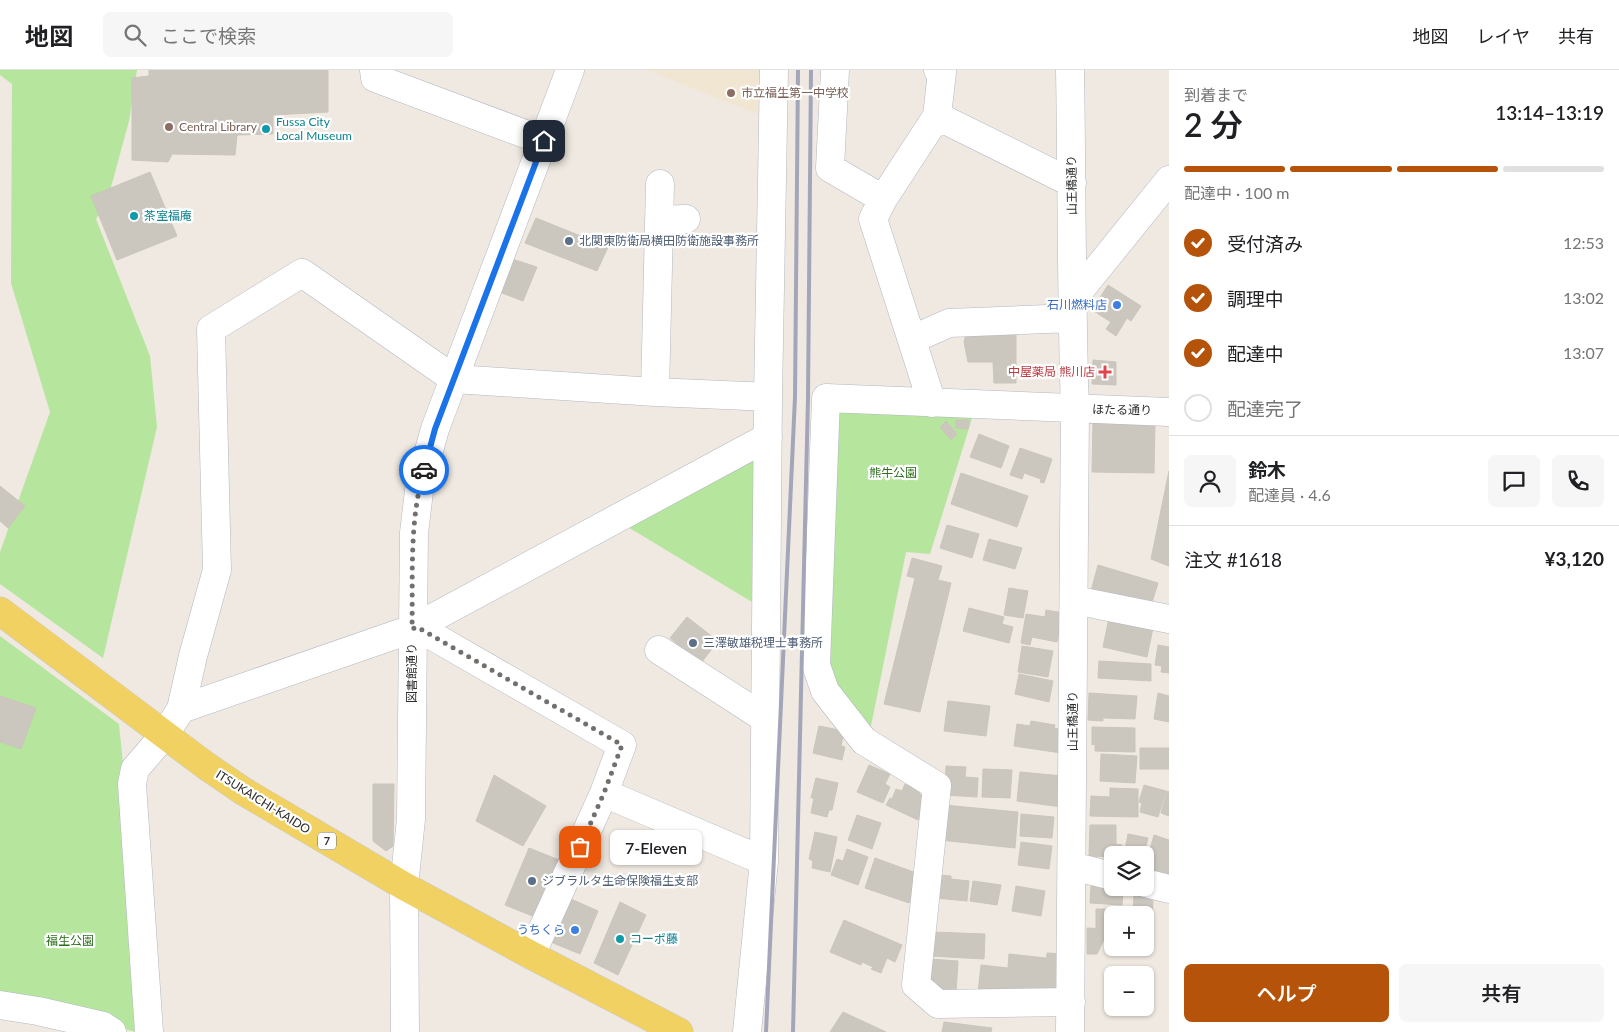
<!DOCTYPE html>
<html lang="ja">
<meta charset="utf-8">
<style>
body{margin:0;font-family:Lato,"Noto Sans JP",sans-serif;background:#f6f6f6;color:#202124;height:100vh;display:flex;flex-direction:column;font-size:19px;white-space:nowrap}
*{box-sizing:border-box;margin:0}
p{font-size:16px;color:#757577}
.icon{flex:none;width:28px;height:28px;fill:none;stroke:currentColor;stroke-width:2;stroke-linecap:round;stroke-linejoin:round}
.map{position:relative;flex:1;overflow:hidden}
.drawer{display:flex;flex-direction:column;background:#fff;width:450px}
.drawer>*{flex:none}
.fabs{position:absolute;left:1104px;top:776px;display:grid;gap:10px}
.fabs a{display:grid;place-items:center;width:50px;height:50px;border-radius:8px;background:#fff;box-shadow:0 1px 4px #0004;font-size:25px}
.pin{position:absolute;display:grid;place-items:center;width:42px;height:42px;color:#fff;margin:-21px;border-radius:10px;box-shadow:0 2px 8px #0006}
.courier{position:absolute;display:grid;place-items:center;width:50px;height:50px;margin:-25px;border:4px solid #1a73e8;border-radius:50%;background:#fff;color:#222;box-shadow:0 1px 6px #0007}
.bubble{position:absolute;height:35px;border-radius:8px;background:#fff;box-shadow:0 1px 4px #0004;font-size:16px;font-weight:600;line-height:35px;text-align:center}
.headline em{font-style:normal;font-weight:600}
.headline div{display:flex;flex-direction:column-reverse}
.headline{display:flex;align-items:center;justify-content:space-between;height:85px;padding:0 15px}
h1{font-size:32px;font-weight:600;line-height:38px}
.bar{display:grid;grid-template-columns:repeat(4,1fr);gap:8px 5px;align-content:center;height:60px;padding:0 15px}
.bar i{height:6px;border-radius:4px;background:#e0e0e0}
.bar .current{background:#b45309}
.bar p{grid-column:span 4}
.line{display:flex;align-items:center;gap:12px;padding:0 15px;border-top:1px solid #e0e0e0}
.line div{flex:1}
.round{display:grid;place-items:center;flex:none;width:52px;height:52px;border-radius:8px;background:#f6f6f6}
ol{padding:0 15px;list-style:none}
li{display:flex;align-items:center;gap:15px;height:55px}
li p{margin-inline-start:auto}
li .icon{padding:5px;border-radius:50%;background:#b45309;color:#fff;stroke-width:4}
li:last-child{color:#757577}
li i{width:28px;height:28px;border:2px solid #e0e0e0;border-radius:50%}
.action{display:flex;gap:10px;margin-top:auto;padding:10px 15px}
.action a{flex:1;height:58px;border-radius:8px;background:#b45309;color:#fff;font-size:20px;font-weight:600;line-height:58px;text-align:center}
.action a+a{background:#f6f6f6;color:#202124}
header{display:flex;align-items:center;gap:30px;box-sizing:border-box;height:70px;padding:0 25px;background:#fff;border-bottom:1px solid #e0e0e0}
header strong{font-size:24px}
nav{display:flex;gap:28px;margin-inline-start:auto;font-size:18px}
.search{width:350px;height:45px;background:#f6f6f6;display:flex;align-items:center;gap:12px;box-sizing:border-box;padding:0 18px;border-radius:8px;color:#757577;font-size:19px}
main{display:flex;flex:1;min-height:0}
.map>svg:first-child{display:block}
.education{fill:#f0e6d1}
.green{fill:#b6e59e}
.building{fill:#cbc7bf;stroke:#cbc5ba}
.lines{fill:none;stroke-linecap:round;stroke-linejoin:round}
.minor-casing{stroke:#b4b7c1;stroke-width:29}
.major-casing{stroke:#c9c9c9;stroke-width:29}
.minor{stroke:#fff;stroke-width:28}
.major{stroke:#f2d163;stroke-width:28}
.rail{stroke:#a3a6b8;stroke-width:4}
.done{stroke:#726f6d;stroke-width:5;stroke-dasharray:0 9}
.route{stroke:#1a73e8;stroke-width:6}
.education-dot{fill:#8d6e63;stroke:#fff;stroke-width:2}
.culture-dot{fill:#0f9aa8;stroke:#fff;stroke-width:2}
.service-dot{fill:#5c6f8a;stroke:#fff;stroke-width:2}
.shop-dot{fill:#3f7fe0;stroke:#fff;stroke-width:2}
.health-dot{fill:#e0444e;stroke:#fff;stroke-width:2}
.labels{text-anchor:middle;stroke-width:4.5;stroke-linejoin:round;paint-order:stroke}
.shield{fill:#fff;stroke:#6d6d6d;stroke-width:1}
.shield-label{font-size:11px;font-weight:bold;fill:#2e2e2e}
.education-label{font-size:12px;fill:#785e54;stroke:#fff;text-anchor:start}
.culture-label{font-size:12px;fill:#0d838f;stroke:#fff;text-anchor:start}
.street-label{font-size:12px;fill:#2e2e2e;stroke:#fff}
.service-label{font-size:12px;fill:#4e5e75;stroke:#fff;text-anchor:start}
.shop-label{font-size:12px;fill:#366cbe;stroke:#fff;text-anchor:end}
.health-label{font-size:12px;fill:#be3a42;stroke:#fff;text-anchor:end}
.park-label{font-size:12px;fill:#2c6e1b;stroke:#fff}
</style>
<header>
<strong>地図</strong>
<div class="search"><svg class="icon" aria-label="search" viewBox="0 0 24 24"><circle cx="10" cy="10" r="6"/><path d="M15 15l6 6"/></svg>ここで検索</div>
<nav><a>地図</a><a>レイヤ</a><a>共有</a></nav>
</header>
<main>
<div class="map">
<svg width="1169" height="962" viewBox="0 0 1169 962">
<rect width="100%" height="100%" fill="#efe9e1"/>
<!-- education -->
<path class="education" d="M 646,0 L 759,0 L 758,44 L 649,1 Z"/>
<!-- green -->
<path class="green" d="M 0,0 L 137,0 L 129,51 L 108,128 L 96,149 L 150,286 L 157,357 L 103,588 L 0,514 L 0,482 L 50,342 L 11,213 L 12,14 L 0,5 Z
M 839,341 L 974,342 L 930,484 L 906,482 L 870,661 L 825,628 Z
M 749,385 L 759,392 L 752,532 L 623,454 Z
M 0,566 L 119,654 L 150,962 L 136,962 L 0,927 Z"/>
<!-- building -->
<path class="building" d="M 149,0 L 328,0 L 328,42 L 273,45 L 273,64 L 237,65 L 235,85 L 172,84 L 168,92 L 132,90 L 132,8 L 149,6 Z
M 150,102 L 177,166 L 117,190 L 91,126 Z
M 536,148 L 608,177 L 597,201 L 525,173 Z
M 512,189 L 537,197 L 523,231 L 502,223 Z
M 1108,215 L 1141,236 L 1131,251 L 1127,248 L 1116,266 L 1106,259 L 1111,252 L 1092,240 Z
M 1016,261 L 1016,313 L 994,313 L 993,292 L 968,292 L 964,272 L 966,264 Z
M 1093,290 L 1116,292 L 1116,315 L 1092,314 Z
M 956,350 L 969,350 L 968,359 L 956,358 Z
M 946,351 L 957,364 L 951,370 L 940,357 Z
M 1093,352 L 1155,354 L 1154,403 L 1092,402 Z
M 979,364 L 1009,376 L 1001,398 L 970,387 Z
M 1020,378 L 1052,389 L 1044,413 L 1040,412 L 1041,409 L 1024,403 L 1022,409 L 1010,405 Z
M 1169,401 L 1169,496 L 1151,489 Z
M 961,403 L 1028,426 L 1017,457 L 951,434 Z
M 0,416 L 25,436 L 8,458 L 0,451 Z
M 947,455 L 979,464 L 972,488 L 940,478 Z
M 989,469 L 1022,478 L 1015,499 L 983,490 Z
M 912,488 L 942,496 L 938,510 L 951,513 L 920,642 L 884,634 L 915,508 L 907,506 Z
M 1098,495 L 1158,513 L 1150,539 L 1091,521 Z
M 1009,518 L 1028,521 L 1023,548 L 1004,545 Z
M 969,538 L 1004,547 L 1002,554 L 1013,557 L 1009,573 L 963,561 Z
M 1046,540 L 1063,543 L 1057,572 L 1032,567 L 1030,575 L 1021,573 L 1026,544 L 1045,547 Z
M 687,547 L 718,571 L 701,593 L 670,568 Z
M 1109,548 L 1153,558 L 1147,587 L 1103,577 Z
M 1158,575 L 1169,577 L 1169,603 L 1161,602 L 1162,596 L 1155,595 Z
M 1022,576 L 1053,581 L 1048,607 L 1018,602 Z
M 1099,591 L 1151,594 L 1151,611 L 1098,608 Z
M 1019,604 L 1053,611 L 1049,632 L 1015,624 Z
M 1089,623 L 1137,626 L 1135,649 L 1106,648 L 1103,648 L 1103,651 L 1088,650 Z
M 1158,623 L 1169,626 L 1169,652 L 1154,649 Z
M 0,626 L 36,638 L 21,679 L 0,672 Z
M 948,631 L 990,636 L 986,666 L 944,661 Z
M 1031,651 L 1055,655 L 1054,658 L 1064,660 L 1061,683 L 1014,676 L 1017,654 L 1030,656 Z
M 819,656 L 844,661 L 841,676 L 845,677 L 842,690 L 813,683 Z
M 1092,657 L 1135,658 L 1135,682 L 1095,681 L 1095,674 L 1092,675 Z
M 1140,678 L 1169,678 L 1169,699 L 1140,699 Z
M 1101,684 L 1137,686 L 1135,713 L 1100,711 Z
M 869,695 L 890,704 L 885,714 L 890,717 L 883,733 L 857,722 Z
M 946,696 L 966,697 L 965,707 L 978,708 L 977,727 L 945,725 Z
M 983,699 L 1012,700 L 1010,728 L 982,727 Z
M 1020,702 L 1063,706 L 1062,737 L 1017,731 Z
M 494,705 L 546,736 L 523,776 L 476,751 Z
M 816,708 L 838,713 L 832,740 L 829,740 L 827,747 L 811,743 L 814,728 L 811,728 Z
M 373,714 L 394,714 L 393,776 L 386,781 L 373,771 Z
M 905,714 L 920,721 L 919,724 L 928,728 L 918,750 L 886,735 L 890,728 L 892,729 L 896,719 L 902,721 Z
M 1144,715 L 1166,721 L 1158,747 L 1140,742 L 1142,733 L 1139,732 Z
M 1110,718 L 1138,719 L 1138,747 L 1090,746 L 1091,726 L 1110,727 Z
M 1167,721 L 1169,722 L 1169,746 L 1161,743 Z
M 944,735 L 1018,742 L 1015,778 L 940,770 Z
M 1021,744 L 1054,747 L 1052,768 L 1020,766 Z
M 857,745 L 881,753 L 872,779 L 848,770 Z
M 1090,755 L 1116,755 L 1116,774 L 1122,775 L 1121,785 L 1112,785 L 1112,787 L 1089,786 Z
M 815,762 L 837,767 L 830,802 L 812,798 L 813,791 L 809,789 Z
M 1128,764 L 1148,768 L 1144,785 L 1124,785 Z
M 1154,765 L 1169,770 L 1169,805 L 1145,798 Z
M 1021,772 L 1052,776 L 1049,799 L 1018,795 Z
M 529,778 L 559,790 L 535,847 L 505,835 Z
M 847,779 L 868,787 L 858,815 L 831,805 L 837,789 L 843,791 Z
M 875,788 L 919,804 L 909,833 L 865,818 Z
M 938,805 L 951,806 L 951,809 L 969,811 L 967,831 L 936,828 Z
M 973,811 L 1001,815 L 997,835 L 970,831 Z
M 1016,816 L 1045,821 L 1041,846 L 1012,841 Z
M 1091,816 L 1123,818 L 1122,835 L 1090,833 Z
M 1134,825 L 1153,825 L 1152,857 L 1145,857 L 1145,845 L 1133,845 Z
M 571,829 L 598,841 L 580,884 L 553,873 Z
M 620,832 L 646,845 L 618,905 L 594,893 Z
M 1096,839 L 1131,839 L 1131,845 L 1112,845 L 1112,858 L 1096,858 Z
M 844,850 L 902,875 L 895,892 L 887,888 L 881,903 L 871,899 L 873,897 L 862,892 L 861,895 L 830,882 Z
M 1087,858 L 1109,859 L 1097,884 L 1087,884 Z
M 932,862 L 985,864 L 984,889 L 931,886 Z
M 1047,883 L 1063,884 L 1059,925 L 1043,924 Z
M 1009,884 L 1046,888 L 1043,924 L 978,923 L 981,895 L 1008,898 Z
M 930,889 L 958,891 L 956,923 L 928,922 Z
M 843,942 L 886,962 L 830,962 Z
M 944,952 L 992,958 L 991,962 L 942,962 Z"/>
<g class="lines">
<!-- minor casing -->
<g class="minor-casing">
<path id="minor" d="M 374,0 L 375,8 L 544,71
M 835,0 L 830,98 L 883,129
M 1070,0 C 1072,113 1071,226 1075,339 L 1070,962
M 937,46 L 942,2 L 938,0
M 659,150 L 686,149
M 1072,230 L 1169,110
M 913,269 L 949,253 L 1072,248
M 655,322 L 660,114
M 932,333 L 873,149 L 883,129 L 937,46 L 1072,113
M 1074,530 L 1169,549
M 417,557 L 622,675 L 604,723 L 531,885
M 659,580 L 766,649
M 181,639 L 412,559 L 768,367
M 604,723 L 764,791
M 1072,796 L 1112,806
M 1145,813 L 1169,819
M 1071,932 L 938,934 L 916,915 L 937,716 L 864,671 L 825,621 L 816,595 L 826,328 L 1169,342
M 0,935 L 38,941 L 103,956 L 112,962
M 149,962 L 132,714 L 135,699 L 165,664 L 181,639 L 193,586 L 217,500 L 211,259 L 302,203 L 454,309 L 655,322 L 768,327
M 405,962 L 404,816 L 411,749 L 414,463 L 420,413 L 435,359 L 570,0
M 747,962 L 764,791 L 768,327 L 774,0"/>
</g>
<!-- major casing -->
<g class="major-casing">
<path id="major" d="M 0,541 L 205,695 L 243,721 L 404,816 L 531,885 L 679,962"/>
</g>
<!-- minor -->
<use href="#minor" class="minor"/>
<!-- major -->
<use href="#major" class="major"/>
<!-- rail -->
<path class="rail" d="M 766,962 L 795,327 L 798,0
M 793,962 L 808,328 L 811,0"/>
</g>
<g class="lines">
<!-- done -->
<path class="done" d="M 424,400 C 409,451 413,507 412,559 L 417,557 L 622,675 L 604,723 L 580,777"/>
<!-- route -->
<path class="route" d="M 424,400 L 435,359 L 544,71"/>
</g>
<!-- markers -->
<g class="education-dot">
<circle cx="731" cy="23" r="5"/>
<circle cx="169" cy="57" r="5"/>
</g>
<g class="culture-dot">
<circle cx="266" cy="59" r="5"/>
<circle cx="134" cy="146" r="5"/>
<circle cx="620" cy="869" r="5"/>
</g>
<g class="service-dot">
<circle cx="569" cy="171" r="5"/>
<circle cx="693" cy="573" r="5"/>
<circle cx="532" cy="811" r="5"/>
</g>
<g class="shop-dot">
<circle cx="1117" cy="235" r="5"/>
<circle cx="575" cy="860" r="5"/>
</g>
<path class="health-dot" d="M1102.5 294.5h5v5h5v5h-5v5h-5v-5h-5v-5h5z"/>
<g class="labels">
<!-- shield labels -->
<rect class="shield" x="318" y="762.5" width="18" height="17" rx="4"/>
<g class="shield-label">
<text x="327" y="775">7</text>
</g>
<!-- education labels -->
<g class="education-label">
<text x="741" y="27">市立福生第一中学校</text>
<text x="179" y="61">Central Library</text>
</g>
<!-- culture labels -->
<g class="culture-label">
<text x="276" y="56">Fussa City<tspan x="276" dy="14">Local Museum</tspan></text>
<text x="144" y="150">茶室福庵</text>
<text x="630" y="873">コーポ藤</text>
</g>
<!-- street labels -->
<g class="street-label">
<text transform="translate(1072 115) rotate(-91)" y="4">山王橋通り</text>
<text transform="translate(1122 340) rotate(1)" y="4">ほたる通り</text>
<text transform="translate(412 603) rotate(-90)" y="4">図書館通り</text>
<text transform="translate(1073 651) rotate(-90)" y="4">山王橋通り</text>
<text transform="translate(263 732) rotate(32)" y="4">ITSUKAICHI-KAIDO</text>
</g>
<!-- service labels -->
<g class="service-label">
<text x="579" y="175">北関東防衛局横田防衛施設事務所</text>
<text x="703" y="577">三澤敏雄税理士事務所</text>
<text x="542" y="815">ジブラルタ生命保険福生支部</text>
</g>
<!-- shop labels -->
<g class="shop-label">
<text x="1107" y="239">石川燃料店</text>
<text x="565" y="864">うちくら</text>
</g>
<!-- health labels -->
<g class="health-label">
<text x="1095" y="306">中屋薬局 熊川店</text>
</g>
<!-- park labels -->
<g class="park-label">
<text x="893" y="407">熊牛公園</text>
<text x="70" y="875">福生公園</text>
</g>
</g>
</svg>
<div class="fabs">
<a><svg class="icon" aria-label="layers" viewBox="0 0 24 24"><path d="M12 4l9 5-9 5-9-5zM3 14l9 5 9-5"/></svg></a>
<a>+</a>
<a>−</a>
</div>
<div class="pin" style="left:580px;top:777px;background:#ea580c"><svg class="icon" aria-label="bag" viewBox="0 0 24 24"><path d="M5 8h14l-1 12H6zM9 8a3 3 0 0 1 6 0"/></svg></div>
<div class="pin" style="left:544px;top:71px;background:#1f2937"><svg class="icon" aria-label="home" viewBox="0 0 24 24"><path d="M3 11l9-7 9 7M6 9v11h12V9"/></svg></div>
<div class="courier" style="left:424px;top:400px"><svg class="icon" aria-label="car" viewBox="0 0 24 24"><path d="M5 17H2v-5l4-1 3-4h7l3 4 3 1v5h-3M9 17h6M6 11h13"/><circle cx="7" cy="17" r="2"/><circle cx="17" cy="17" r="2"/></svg></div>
<div class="bubble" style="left:610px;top:760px;width:92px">7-Eleven</div>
</div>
<section class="drawer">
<div class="headline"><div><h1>2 分</h1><p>到着まで</p></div><em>13:14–13:19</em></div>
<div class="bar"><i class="current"></i><i class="current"></i><i class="current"></i><i></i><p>配達中 · 100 m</p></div>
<ol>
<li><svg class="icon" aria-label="check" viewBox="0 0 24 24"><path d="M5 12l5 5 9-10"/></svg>受付済み<p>12:53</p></li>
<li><svg class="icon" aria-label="check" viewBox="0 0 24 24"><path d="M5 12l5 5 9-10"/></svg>調理中<p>13:02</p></li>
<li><svg class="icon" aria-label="check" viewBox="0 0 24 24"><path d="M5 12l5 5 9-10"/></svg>配達中<p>13:07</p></li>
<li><i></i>配達完了</li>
</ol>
<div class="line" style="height:90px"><a class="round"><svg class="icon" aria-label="person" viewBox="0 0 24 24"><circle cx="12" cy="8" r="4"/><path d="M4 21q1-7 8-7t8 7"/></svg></a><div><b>鈴木</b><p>配達員 · 4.6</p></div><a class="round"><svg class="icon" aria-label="chat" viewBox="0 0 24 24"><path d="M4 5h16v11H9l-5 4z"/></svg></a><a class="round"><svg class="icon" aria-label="phone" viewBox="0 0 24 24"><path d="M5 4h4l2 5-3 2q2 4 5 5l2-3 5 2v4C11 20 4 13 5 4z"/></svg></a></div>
<div class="line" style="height:65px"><div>注文 #1618</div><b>¥3,120</b></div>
<div class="action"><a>ヘルプ</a><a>共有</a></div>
</section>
</main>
